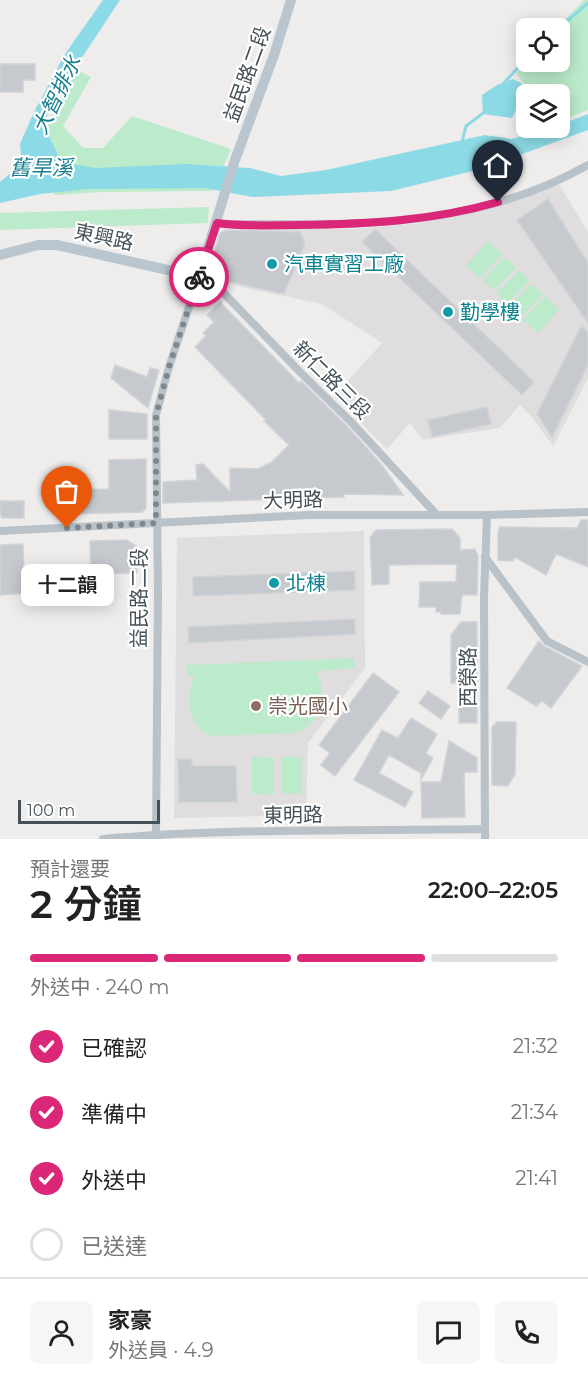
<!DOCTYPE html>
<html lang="zh-TW">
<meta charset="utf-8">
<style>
body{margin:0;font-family:Montserrat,"Noto Sans TC",sans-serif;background:#f6f6f6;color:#222;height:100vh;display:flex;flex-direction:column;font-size:22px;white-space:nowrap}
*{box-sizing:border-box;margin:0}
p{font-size:20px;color:#767676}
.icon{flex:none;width:33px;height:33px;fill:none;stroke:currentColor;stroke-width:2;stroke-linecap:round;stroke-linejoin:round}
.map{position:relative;height:839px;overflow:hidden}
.sheet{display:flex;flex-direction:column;background:#fff;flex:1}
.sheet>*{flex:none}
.fabs{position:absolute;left:516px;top:18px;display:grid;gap:12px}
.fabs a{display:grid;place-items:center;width:54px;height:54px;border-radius:9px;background:#fff;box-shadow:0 3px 15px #0003;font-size:30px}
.scale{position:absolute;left:18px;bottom:15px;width:142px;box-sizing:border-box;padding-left:6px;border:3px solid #455158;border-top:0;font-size:16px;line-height:21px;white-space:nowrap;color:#455158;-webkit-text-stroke:4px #fff;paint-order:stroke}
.pin{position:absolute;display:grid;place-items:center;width:51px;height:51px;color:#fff;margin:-62px -26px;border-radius:50% 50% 50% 0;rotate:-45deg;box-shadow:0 0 6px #0007}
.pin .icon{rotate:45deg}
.courier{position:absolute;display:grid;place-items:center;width:60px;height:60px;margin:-30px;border:4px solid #db2777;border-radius:50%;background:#fff;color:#222;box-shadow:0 2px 8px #0007}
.bubble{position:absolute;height:42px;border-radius:9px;background:#fff;box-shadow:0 3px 15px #0003;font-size:20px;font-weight:600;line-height:42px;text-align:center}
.summary em{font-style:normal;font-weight:600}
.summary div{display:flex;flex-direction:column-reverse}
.summary{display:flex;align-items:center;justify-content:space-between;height:102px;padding:0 30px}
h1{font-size:39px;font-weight:600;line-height:45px}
.bar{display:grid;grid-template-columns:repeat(4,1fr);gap:9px 6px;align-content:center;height:72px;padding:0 30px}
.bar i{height:8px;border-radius:4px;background:#e0e0e0}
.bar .active{background:#db2777}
.bar p{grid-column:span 4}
.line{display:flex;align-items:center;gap:15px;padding:0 30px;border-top:2px solid #e0e0e0}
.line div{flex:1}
.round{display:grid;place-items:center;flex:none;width:63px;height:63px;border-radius:9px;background:#f6f6f6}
ol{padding:0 30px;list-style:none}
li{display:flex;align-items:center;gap:18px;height:66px}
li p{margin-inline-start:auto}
li .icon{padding:6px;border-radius:50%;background:#db2777;color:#fff;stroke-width:4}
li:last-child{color:#767676}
li i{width:33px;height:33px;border:3px solid #e0e0e0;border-radius:50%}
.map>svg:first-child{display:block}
.education{fill:#dfdddd}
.green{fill:#bbebca}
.water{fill:#8bdae5}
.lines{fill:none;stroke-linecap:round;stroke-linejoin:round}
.stream{stroke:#8bdae5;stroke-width:3}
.building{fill:#c6cacf;stroke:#d0d3d7;stroke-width:1.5}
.street{stroke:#b8c2c8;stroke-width:8}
.secondary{stroke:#bac6cf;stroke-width:10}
.done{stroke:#80878c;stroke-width:6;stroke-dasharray:0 10.8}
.route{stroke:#db2777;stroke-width:8}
.culture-dot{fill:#0f9aa8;stroke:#fff;stroke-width:2}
.education-dot{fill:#8d6e63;stroke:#fff;stroke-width:2}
.labels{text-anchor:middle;stroke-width:4.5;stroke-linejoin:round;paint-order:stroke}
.street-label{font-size:20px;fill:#455158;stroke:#fff}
.culture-label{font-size:20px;fill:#0d838f;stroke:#fff;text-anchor:start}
.education-label{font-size:20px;fill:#785e54;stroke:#fff;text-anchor:start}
.water-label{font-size:21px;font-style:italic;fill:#157f8e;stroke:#fff}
</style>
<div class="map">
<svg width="588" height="839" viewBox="0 0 588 839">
<rect width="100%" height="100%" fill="#efecec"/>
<!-- education -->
<path class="education" d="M 559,184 L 588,232 L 588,378 L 553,446 L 532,417 L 520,405 L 499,428 L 423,440 L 410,423 L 387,449 L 334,396 L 382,343 L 322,304 L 232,285 L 250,229 L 356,229 L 422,223 L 498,205 Z
M 364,531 L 365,668 L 308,743 L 306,815 L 174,818 L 177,538 Z"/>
<!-- green -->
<path class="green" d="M 584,0 L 588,0 L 588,110 L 560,121 L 560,94 L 532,94 L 516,73 L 526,61 L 560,62 L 560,28 L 557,28 Z
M 77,70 L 91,77 L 63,126 L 83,148 L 103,148 L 132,116 L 231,149 L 212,191 L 102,192 L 55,195 L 34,166 L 45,129 Z
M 209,207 L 208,223 L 0,230 L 0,213 Z
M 488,241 L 502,254 L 480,278 L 466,266 Z
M 505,257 L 516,268 L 494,290 L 483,280 Z
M 519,270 L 530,280 L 507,303 L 497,293 Z
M 531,284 L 543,294 L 521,317 L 509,306 Z
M 545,296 L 559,309 L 538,333 L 523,320 Z
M 354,658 L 355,668 L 316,671 C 329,694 322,725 294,733 L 213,736 L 202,732 C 187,714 186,698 194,676 L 187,676 L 187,665 Z
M 252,757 L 274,758 L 274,795 L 252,794 Z
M 281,757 L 302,757 L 301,794 L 281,793 Z"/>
<!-- water -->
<path class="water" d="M 103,0 L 120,0 L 83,56 L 75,64 L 46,118 L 48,134 L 58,155 L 66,163 L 95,168 L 185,164 L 250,168 L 281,176 L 326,170 L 485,135 L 511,139 L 552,128 L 560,128 L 560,125 L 588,114 L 588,130 L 481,169 L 391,191 L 252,197 L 205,188 L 88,189 L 40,194 L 0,203 L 0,182 L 19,166 L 21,156 L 20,144 L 34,112 L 65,54 Z
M 513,79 L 523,84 L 521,99 L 512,118 L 483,114 L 482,95 L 497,85 Z"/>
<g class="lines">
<!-- stream -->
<path class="stream" d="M 559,28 L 588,3
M 501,86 L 526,59
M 462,142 L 466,126 L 486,111"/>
</g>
<!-- building -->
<path class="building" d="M 0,64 L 35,64 L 35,80 L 23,80 L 23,92 L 0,92 Z
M 548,199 L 588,263 L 588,323 L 517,220 Z
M 375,229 L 534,382 L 522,395 L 362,242 Z
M 226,230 L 300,232 L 305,244 L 284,294 L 227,281 L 226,284 L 209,269 L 220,233 Z
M 220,302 L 299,383 L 301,381 L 348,427 L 382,465 L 403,495 L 344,494 L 344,497 L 163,503 L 163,482 L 197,480 L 196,465 L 203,464 L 230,492 L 230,468 L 258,469 L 272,462 L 289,445 L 264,421 L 266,420 L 195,347 L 206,336 L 203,333 L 214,322 L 207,315 Z
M 582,325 L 588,333 L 588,365 L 552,437 L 537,414 Z
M 115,365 L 147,377 L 150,368 L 159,370 L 148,408 L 111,378 Z
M 487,407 L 491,424 L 432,437 L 428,420 Z
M 109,410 L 147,414 L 147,439 L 109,439 Z
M 146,459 L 146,508 L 142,512 L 75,514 L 75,490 L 109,489 L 109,460 Z
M 0,501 L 24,501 L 24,518 L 2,518 L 0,513 Z
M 581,520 L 588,520 L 588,567 L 556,554 L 546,575 L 515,557 L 513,561 L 498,560 L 498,532 L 500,527 L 577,528 Z
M 452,529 L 460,538 L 460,550 L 475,549 L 478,556 L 477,595 L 462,595 L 460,614 L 441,614 L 441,612 L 436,612 L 436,607 L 419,607 L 420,582 L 456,582 L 457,564 L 389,565 L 389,584 L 372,585 L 370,538 L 374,532 L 377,530 Z
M 127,540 L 136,546 L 137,573 L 91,574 L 90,541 Z
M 23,544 L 24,580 L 65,576 L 66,590 L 0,595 L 0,545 Z
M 355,571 L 355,590 L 193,596 L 193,577 Z
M 355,619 L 355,634 L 189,643 L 188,627 Z
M 461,622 L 477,622 L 477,723 L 459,723 L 459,683 L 451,683 L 451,635 Z
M 539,641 L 544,646 L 582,666 L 551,708 L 542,701 L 536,706 L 507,688 Z
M 373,673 L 399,692 L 335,776 L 321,765 L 330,753 L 319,745 Z
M 428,691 L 450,706 L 441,719 L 419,703 Z
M 411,718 L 437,734 L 426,753 L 433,758 L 421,780 L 421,773 L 389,755 L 379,773 L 413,792 L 405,807 L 354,780 L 382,730 L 398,738 Z
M 497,722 L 516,722 L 515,774 L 508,786 L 492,785 L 492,727 Z
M 449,741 L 477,758 L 477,772 L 464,772 L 465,817 L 422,818 L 421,782 L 441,782 Z
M 178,759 L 192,759 L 192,766 L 236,766 L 237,802 L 179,802 Z"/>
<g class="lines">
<!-- street -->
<path class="street" d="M 217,223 L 229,224 C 353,225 476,229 588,165
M 0,531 L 309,515 L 487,515 L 588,512
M 485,557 L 547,641 L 588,662
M 103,839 C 231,828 356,831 484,829
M 156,839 L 158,592 L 156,415 L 169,367 L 199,277 L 216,285 L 302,374 L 352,423 L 436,514
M 485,839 L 484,597 L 487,515"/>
<!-- secondary -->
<path class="secondary" d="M 0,255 L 38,245 L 57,245 L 199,277 L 235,160 L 274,55 L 291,0"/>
</g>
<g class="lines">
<!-- done -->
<path class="done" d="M 67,528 L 156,523 L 156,415 L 169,367 L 199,277"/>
<!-- route -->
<path class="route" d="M 199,277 L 217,223 C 244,227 273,225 300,225 C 368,224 432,221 498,202"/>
</g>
<!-- markers -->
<g class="culture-dot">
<circle cx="272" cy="264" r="6"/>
<circle cx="448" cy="312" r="6"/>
<circle cx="274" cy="583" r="6"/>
</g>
<circle class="education-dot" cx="256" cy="706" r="6"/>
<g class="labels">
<!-- street labels -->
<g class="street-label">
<text transform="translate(247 74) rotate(-70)" y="7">益民路二段</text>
<text transform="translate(104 237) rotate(12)" y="7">東興路</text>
<text transform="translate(332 380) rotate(45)" y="7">新仁路三段</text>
<text transform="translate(293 500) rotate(-2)" y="7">大明路</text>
<text transform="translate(139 598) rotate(-90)" y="7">益民路二段</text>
<text transform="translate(468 677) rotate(-90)" y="7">西榮路</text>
<text transform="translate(293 815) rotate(-1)" y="7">東明路</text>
</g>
<!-- culture labels -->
<g class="culture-label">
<text x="284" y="271">汽車實習工廠</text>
<text x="460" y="319">勤學樓</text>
<text x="286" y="590">北棟</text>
</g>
<!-- education labels -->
<g class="education-label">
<text x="268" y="713">崇光國小</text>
</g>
<!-- water labels -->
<g class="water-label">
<text transform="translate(57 95) rotate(-64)" y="7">大智排水</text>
<text x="41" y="175">舊旱溪</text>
</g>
</g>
</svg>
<div class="fabs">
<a><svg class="icon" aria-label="locate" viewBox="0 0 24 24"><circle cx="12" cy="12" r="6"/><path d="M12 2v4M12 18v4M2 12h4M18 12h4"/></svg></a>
<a><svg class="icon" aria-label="layers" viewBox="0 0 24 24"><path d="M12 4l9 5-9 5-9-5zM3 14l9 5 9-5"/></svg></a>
</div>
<div class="scale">100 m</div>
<div class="pin" style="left:67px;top:528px;background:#ea580c"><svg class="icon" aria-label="bag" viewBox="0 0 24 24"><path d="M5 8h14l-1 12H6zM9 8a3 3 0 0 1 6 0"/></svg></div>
<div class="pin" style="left:498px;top:202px;background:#1f2937"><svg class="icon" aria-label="home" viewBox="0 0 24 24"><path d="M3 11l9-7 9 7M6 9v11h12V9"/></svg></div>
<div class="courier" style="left:199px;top:277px"><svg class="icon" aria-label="bike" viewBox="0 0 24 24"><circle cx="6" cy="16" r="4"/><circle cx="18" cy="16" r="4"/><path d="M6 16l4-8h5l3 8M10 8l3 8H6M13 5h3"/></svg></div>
<div class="bubble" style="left:21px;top:564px;width:93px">十二韻</div>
</div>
<section class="sheet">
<div class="summary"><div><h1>2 分鐘</h1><p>預計還要</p></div><em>22:00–22:05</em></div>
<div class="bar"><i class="active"></i><i class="active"></i><i class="active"></i><i></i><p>外送中 · 240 m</p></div>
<ol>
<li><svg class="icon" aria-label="check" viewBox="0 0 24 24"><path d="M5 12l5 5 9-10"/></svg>已確認<p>21:32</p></li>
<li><svg class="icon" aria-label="check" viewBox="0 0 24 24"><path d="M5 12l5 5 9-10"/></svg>準備中<p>21:34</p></li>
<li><svg class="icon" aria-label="check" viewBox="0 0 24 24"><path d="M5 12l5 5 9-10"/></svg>外送中<p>21:41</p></li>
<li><i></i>已送達</li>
</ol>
<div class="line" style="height:108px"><a class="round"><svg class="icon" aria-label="person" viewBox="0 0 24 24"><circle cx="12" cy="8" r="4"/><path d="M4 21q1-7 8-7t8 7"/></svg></a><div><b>家豪</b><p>外送員 · 4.9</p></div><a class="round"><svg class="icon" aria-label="chat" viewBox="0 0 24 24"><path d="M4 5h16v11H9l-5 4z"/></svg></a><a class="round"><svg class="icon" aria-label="phone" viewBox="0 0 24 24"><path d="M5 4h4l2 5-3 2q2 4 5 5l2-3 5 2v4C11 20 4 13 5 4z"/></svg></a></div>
</section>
